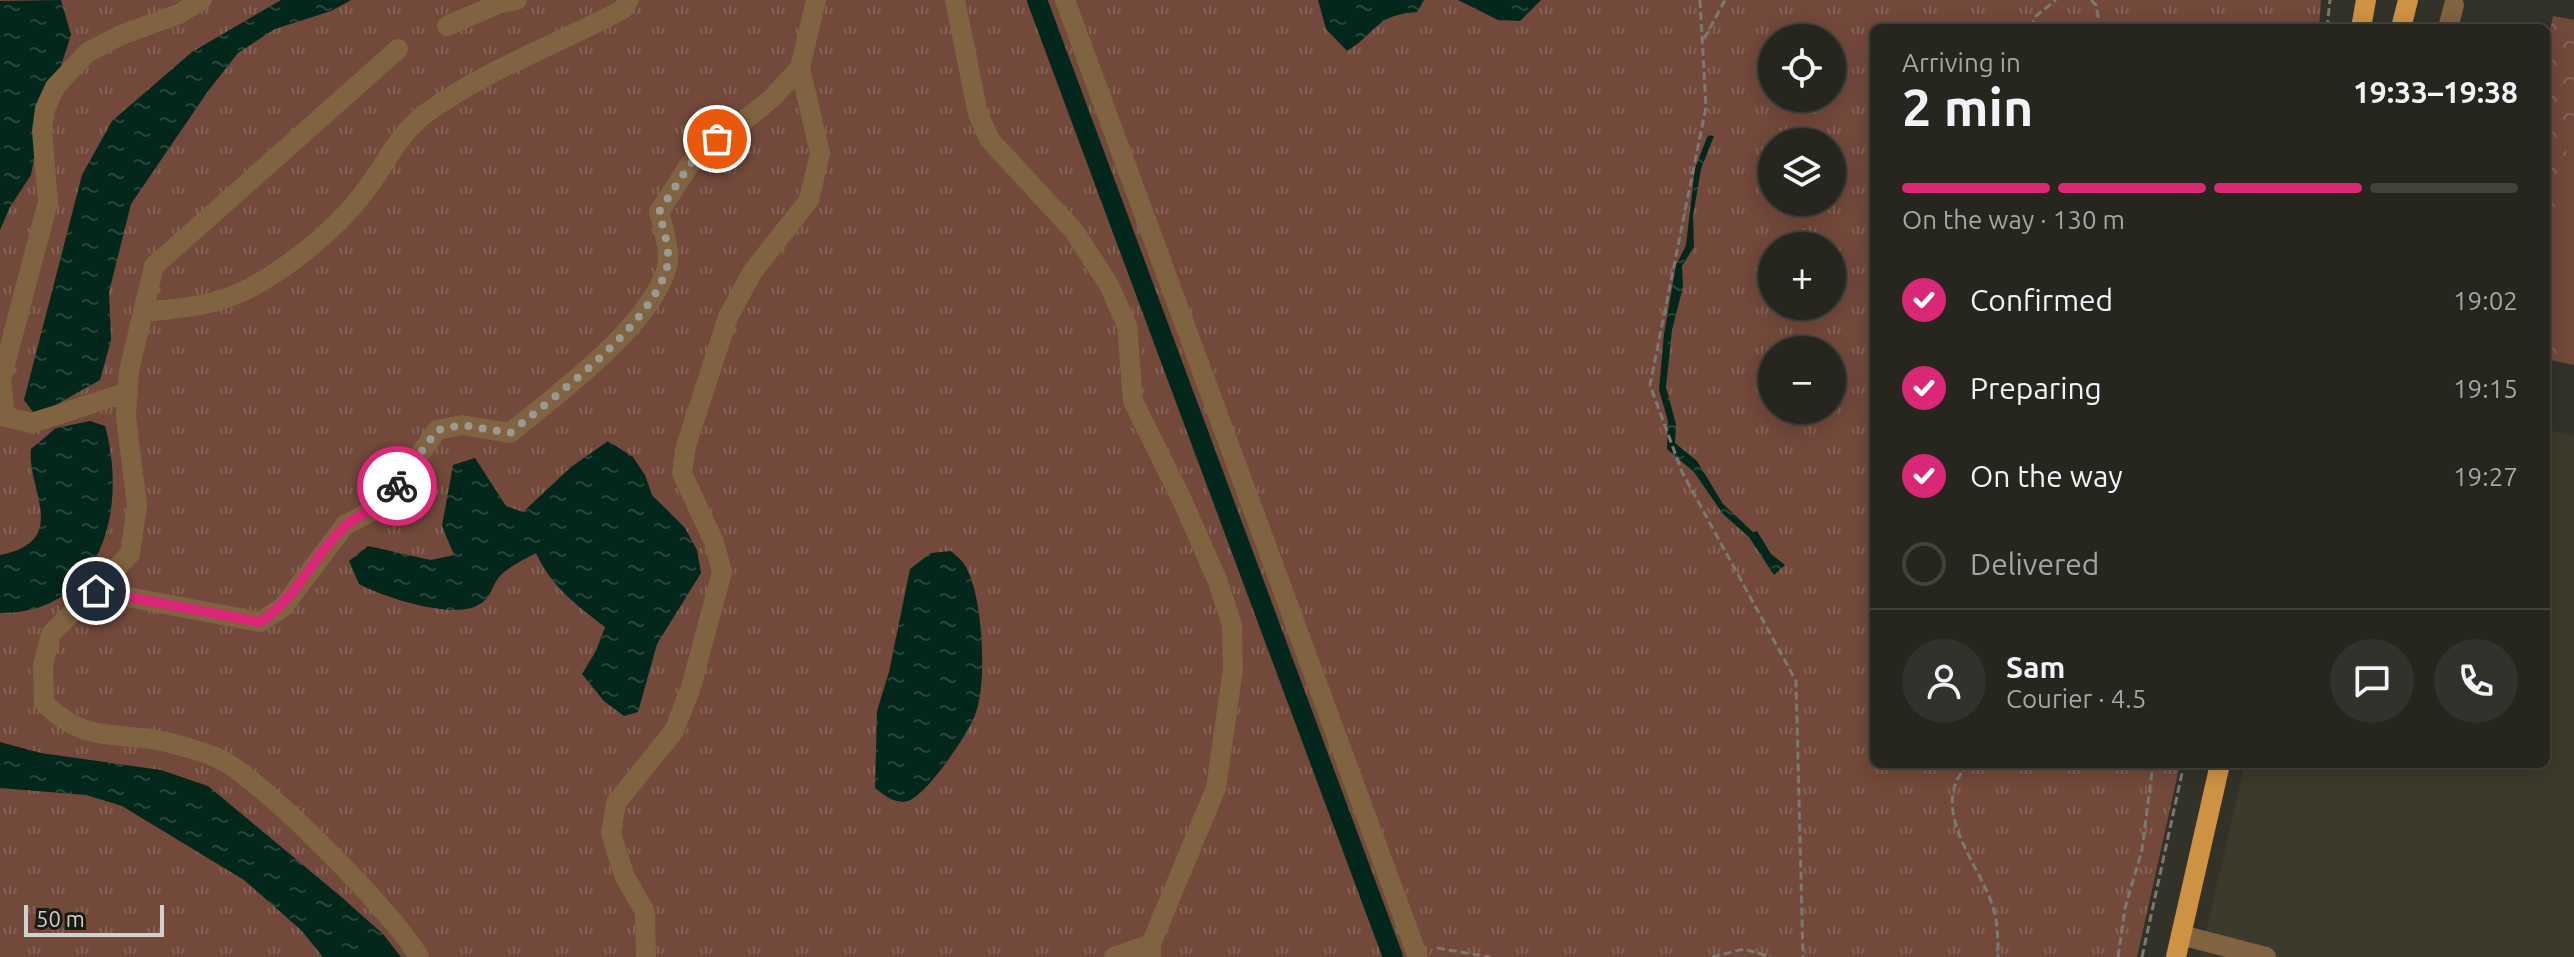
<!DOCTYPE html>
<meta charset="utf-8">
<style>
body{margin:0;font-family:Ubuntu,sans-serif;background:#32322c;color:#f1f3f6;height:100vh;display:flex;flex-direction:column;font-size:30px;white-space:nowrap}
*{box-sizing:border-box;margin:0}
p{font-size:26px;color:#a4a5a4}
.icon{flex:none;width:44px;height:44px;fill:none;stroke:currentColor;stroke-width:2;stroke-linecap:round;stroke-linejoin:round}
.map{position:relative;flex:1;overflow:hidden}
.details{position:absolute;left:1870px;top:24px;width:680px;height:744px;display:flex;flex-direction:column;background:#26261f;border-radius:12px;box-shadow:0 4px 20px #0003,0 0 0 2px #42433d}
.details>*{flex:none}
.buttons{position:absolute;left:1758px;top:24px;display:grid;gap:16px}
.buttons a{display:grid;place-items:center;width:88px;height:88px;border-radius:50%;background:#26261f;box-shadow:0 4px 20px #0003,0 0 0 2px #42433d;font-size:40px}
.scale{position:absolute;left:24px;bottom:20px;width:140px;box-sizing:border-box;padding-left:8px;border:4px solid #d2d2cc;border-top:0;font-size:22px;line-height:28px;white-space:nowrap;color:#d2d2cc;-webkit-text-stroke:6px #1a1a16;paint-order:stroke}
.pin{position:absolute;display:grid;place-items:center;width:68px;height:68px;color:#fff;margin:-34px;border:4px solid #fff;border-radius:50%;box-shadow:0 2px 8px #0007}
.courier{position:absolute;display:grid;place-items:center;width:80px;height:80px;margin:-40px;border:6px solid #db2777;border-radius:50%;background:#fff;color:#222;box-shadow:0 2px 10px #0007}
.head em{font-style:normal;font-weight:700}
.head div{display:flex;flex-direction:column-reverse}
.head{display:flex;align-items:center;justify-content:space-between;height:136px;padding:0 32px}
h1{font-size:52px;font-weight:700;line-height:60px}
.bar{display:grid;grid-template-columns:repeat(4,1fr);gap:12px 8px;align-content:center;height:96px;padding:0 32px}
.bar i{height:10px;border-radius:6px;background:#42433d}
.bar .active{background:#db2777}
.bar p{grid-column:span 4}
.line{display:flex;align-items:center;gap:20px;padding:0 32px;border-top:2px solid #42433d}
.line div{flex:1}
.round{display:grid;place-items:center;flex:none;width:84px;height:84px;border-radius:42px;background:#32322c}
ol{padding:0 32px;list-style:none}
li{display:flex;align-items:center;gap:24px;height:88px}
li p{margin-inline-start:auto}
li .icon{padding:8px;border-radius:50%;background:#db2777;color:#fff;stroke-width:4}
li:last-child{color:#a4a5a4}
li i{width:44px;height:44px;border:4px solid #42433d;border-radius:50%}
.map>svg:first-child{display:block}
.built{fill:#3c3a2b}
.grass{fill:url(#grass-tufts);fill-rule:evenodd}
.park{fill:url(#park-crowns)}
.garden{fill:#72493b}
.water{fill:url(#water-ripples)}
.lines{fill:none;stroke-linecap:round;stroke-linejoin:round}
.canal{stroke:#03271b;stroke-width:20}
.path{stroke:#7a7972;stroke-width:3;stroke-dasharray:8 4;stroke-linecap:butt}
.minor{stroke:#806340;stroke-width:20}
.major{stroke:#cd9244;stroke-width:20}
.done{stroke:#9a9a93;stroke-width:8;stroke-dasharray:0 14.4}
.route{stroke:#db2777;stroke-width:10}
</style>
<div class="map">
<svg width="2574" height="957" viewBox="0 0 2574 957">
<defs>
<pattern id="grass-tufts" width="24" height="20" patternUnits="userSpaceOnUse" patternTransform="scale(2)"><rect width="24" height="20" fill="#72493b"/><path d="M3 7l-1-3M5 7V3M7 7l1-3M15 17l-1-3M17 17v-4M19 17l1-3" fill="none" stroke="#856256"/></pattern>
<pattern id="park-crowns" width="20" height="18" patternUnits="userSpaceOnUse" patternTransform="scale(2)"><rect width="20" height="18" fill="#72493b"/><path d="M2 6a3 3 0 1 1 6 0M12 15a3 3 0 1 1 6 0" fill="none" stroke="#856256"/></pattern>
<pattern id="water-ripples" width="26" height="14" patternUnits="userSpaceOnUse" patternTransform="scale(2)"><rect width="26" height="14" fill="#03271b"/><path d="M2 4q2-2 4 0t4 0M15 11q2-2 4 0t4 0" fill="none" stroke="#27453b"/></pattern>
</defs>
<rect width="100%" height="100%" fill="#333229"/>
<!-- built -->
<path class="built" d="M 2546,429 L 2574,436 L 2574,957 L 2200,957 L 2245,764 L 2546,764 Z"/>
<!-- grass -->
<path class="grass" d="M 0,0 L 2321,0 L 2319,28 L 1874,28 L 1874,764 L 2180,764 L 2137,957 L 0,957 ZM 1772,38 L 1832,38 L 1832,98 L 1772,98 ZM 1772,142 L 1832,142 L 1832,202 L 1772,202 ZM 1772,246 L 1832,246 L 1832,306 L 1772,306 ZM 1772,350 L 1832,350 L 1832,410 L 1772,410 Z"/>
<!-- park -->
<path class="park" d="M 2553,16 L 2574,20 L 2574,365 L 2546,359 L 2546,154 L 2552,124 L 2546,123 L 2546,49 Z"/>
<!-- garden -->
<path class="garden" d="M 2574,116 L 2574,340 L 2546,334 L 2546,250 Z"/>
<!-- water -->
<path class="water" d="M 61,0 L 71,35 L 38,137 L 31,175 L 10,207 L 0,230 L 0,1 Z
M 281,0 L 351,0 L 331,11 L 275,29 L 238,53 L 208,91 L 131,204 L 109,292 L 111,340 L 100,380 L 52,407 L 33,412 L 24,400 L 82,175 L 112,121 L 192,52 Z
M 1318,0 L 1424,0 L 1417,12 C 1374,15 1377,33 1347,51 L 1326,29 Z
M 1458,0 L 1541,0 L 1520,21 L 1498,20 Z
M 1708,135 L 1714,136 L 1701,169 L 1693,216 L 1694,247 L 1682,266 L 1683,287 L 1672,330 L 1666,387 L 1676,424 L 1675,443 L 1697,461 L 1723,504 L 1753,532 L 1757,531 L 1771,554 L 1785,565 L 1774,575 L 1749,537 L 1723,514 L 1694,472 L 1667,449 L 1668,421 L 1659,390 L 1664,334 L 1676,265 L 1686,245 L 1695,168 Z
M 90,421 L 105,426 C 128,508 102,614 0,613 L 0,555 C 72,541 26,488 31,449 L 56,428 Z
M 608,441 L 633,457 L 645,475 L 652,495 L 685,528 L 697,550 L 701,573 L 657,644 L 638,712 L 624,716 L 604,701 L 582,674 L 596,651 L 605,627 C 576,605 551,586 536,553 C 525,559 508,567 500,576 C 491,586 492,598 478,605 C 453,620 383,597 359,584 L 349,561 L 368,546 L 431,560 L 454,555 L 442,526 L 453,465 L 475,458 L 506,506 L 523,512 L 571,467 Z
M 951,551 C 955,555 961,559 964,564 C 983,591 988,684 975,715 C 968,734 927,795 908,801 C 895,804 885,796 875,788 L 877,711 L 889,672 L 910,569 L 931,553 Z
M 0,742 L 41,753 L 161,770 L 208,786 L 339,895 L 383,934 L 401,957 L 323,957 L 301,930 L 244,880 L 122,806 L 86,795 L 0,788 Z"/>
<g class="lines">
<!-- canal -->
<path class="canal" d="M 1037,0 L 1393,957"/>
<!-- path -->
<path class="path" d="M 1700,0 L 1706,107 L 1650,385 L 1682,472 L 1796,681 L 1803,957
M 2091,0 L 2096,5 L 2100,28
M 2031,28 L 2036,16 L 2056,0
M 2327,28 L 2330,0
M 1704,39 L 1725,0
M 1969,764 C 1925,807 1980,864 1993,907 C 1998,924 1998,940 1998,957
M 1437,948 L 1490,957
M 1712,957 L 1744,949 L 1771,957
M 2118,957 L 2125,908 L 2142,850 L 2153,764
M 2142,957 L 2184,764"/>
<!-- minor -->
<path class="minor" d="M 955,0 L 978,114 L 990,140 L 1074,231 L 1109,285 L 1127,326 L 1133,401 L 1183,502 L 1218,582 L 1232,625 L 1233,669 L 1216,788 L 1151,944
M 1065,0 L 1418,957
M 447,26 L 500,3 L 517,0
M 2448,28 L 2454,5
M 398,49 L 154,266 L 129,371 L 126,417 L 137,505 L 130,554 L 51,634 L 43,665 L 44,703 C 91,750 127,727 185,747 C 198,751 214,755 225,762 C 269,787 394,913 419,957
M 145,312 C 169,309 194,308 217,301 C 266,288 332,234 362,195 C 384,168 397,135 425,114 C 486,69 557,45 623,9 L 629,0
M 128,392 L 32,423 L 5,417 L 1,380 L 48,202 L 42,131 L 45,109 L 55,87 L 88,52 L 121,35 L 179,14 L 202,0
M 96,591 L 260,622 L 283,607 L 345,525 L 384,505 L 437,430 L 462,425 L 510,433 C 556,395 651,326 667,267 C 671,253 663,227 659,212 L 690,164 L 771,99 L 800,68
M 2181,935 L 2266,957
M 646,957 L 645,912 L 625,877 L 611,834 L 616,803 L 674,731 L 691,687 L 722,572 L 714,542 L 682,473 L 686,446 L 728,317 L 753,271 L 809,200 L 820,153 L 800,68 L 816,0
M 1114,957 L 1151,944 L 1151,957"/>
<!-- major -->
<path class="major" d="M 2361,28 L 2366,0
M 2401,28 L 2408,0
M 2176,957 L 2220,764"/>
</g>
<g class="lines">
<!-- done -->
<path class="done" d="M 397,486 L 437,430 L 462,425 L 510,433 C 556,395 651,326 667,267 C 671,252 663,227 659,212 L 690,164 L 717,139"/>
<!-- route -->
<path class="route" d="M 96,591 L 260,622 C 297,598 312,558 343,528 C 363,509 377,514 397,486"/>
</g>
</svg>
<div class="buttons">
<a><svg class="icon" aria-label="locate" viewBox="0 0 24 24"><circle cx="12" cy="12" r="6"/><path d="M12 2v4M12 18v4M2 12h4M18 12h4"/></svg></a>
<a><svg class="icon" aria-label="layers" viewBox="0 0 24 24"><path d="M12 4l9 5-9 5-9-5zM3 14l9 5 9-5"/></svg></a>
<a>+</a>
<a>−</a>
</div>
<div class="scale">50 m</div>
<div class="pin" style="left:717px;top:139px;background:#ea580c"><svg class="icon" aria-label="bag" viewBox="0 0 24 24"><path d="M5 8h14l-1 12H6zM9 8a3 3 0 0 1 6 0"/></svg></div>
<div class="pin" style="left:96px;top:591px;background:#1f2937"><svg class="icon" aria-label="home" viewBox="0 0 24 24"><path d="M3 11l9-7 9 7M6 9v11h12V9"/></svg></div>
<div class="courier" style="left:397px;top:486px"><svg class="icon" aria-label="bike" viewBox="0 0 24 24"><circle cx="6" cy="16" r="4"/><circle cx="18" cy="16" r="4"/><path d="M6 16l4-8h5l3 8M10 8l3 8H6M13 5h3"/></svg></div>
<section class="details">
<div class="head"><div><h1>2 min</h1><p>Arriving in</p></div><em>19:33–19:38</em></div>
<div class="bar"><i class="active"></i><i class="active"></i><i class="active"></i><i></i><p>On the way · 130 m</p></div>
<ol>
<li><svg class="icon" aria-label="check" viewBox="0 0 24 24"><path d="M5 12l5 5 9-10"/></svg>Confirmed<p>19:02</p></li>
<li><svg class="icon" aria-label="check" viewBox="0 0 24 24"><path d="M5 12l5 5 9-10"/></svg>Preparing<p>19:15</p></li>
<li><svg class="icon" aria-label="check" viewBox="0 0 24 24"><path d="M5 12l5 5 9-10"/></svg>On the way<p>19:27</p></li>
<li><i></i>Delivered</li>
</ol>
<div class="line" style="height:144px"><a class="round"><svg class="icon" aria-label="person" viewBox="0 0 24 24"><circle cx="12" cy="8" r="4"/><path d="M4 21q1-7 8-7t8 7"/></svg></a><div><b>Sam</b><p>Courier · 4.5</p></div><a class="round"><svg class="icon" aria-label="chat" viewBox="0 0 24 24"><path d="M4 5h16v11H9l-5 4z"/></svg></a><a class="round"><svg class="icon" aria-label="phone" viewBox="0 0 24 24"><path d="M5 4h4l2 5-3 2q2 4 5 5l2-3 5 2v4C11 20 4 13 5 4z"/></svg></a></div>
</section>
</div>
